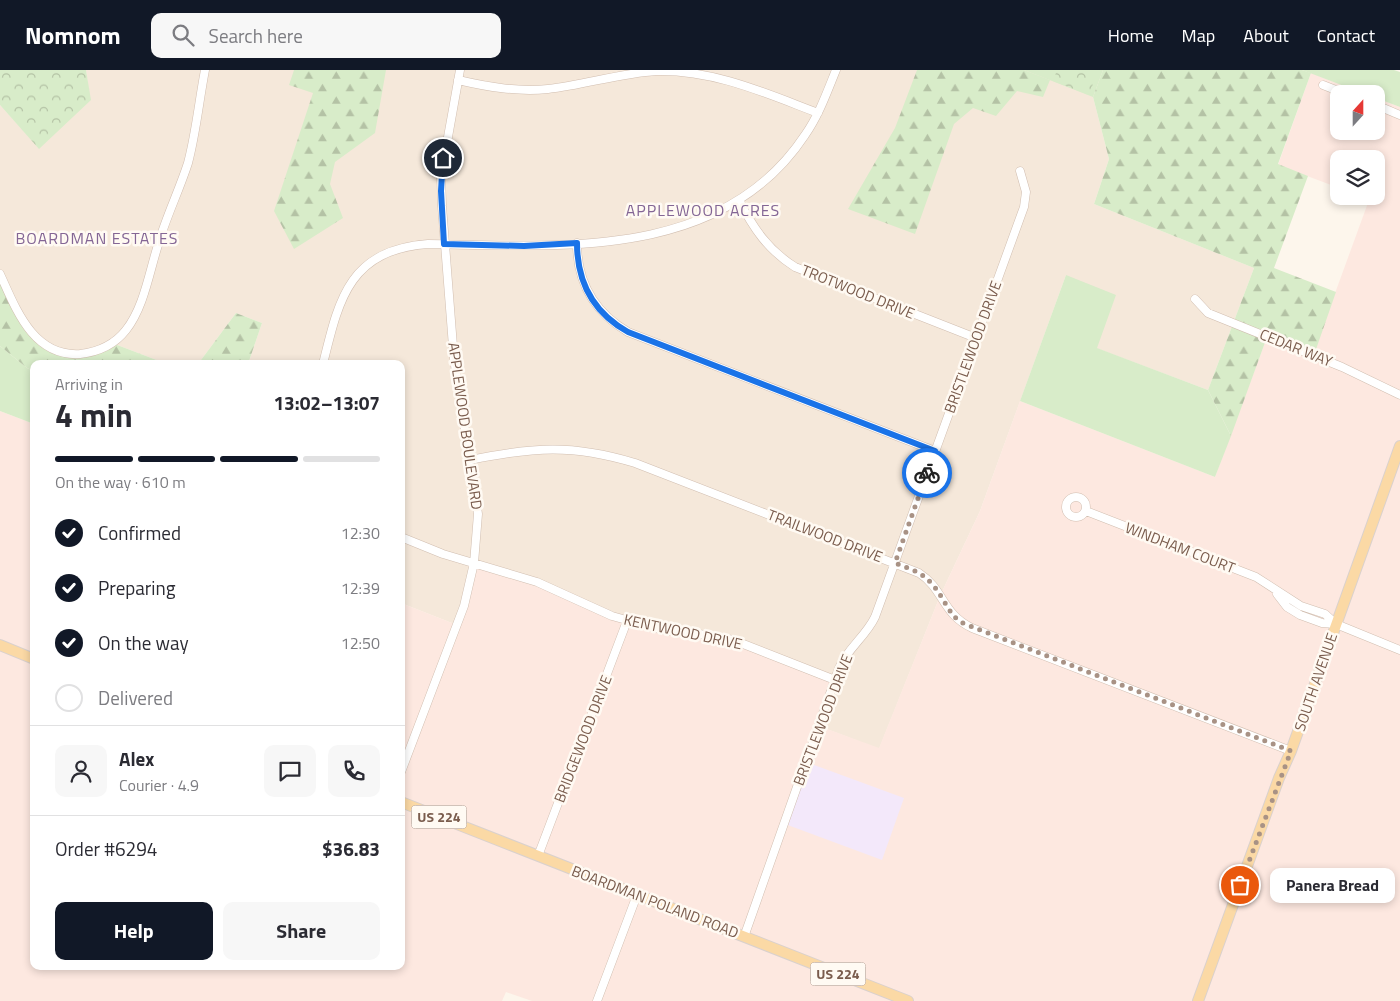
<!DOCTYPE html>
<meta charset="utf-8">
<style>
body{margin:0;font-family:"Titillium Web",sans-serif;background:#f7f7f7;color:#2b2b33;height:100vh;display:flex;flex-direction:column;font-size:19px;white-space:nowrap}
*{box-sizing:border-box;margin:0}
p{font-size:16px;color:#7c7c81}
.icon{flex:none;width:28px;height:28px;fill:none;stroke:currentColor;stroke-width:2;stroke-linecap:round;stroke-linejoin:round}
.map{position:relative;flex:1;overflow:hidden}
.details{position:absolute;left:30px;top:290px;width:375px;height:610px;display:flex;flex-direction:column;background:#fff;border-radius:10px;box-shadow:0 2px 8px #0003}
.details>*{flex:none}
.needle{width:32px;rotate:21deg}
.buttons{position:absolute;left:1330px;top:15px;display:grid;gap:10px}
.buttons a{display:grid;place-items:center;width:55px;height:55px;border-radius:10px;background:#fff;box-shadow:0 2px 8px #0003;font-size:25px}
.pin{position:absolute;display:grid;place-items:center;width:42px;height:42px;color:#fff;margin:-21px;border:2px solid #fff;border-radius:50%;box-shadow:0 1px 5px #0007}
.courier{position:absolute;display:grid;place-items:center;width:50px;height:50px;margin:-25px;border:4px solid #1a73e8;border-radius:50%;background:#fff;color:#222;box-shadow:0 1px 6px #0007}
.bubble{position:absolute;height:35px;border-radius:10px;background:#fff;box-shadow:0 2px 8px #0003;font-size:16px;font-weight:700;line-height:35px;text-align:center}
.head em{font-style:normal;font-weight:700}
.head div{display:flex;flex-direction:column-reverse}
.head{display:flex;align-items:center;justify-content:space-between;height:85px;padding:0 25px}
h1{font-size:32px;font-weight:700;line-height:38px}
.bar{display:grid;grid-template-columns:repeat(4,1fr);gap:8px 5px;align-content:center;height:60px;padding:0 25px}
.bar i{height:6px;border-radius:4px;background:#e1e1e2}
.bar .selected{background:#111827}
.bar p{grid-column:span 4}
.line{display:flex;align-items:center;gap:12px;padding:0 25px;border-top:1px solid #e1e1e2}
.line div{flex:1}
.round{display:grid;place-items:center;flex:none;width:52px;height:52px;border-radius:10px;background:#f7f7f7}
ol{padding:0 25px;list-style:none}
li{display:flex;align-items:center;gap:15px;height:55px}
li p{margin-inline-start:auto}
li .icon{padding:5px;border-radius:50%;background:#111827;color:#fff;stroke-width:4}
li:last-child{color:#7c7c81}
li i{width:28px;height:28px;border:2px solid #e1e1e2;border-radius:50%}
.button{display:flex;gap:10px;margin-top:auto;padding:10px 25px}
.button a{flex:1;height:58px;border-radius:10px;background:#111827;color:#fff;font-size:20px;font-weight:700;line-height:58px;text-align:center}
.button a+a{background:#f7f7f7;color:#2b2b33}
header{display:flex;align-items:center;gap:30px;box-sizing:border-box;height:70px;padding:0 25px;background:#111827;color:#fff}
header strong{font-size:24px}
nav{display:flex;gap:28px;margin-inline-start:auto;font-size:18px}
.search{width:350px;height:45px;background:#f7f7f7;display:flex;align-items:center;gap:12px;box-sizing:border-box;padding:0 18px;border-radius:10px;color:#7c7c81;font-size:19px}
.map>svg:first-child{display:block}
.residential{fill:#f5e8da}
.commercial{fill:#fde8e0}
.education{fill:#f3e8fa}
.grass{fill:#d8ecc9}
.forest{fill:url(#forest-firs)}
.park{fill:url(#park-crowns)}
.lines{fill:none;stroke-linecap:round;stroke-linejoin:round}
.minor-casing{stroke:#d1beb0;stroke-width:9}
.major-casing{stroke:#dad1cd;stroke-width:12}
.minor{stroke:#fff;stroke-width:8}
.major{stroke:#fbd9a5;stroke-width:10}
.done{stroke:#a89285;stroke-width:5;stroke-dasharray:0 9}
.route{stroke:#1a73e8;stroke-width:6}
.labels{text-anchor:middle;stroke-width:5;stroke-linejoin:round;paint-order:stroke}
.shield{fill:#fffaf3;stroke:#a28b7f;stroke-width:1}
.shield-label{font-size:14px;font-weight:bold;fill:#7a5c4d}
.street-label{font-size:15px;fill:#7a5c4d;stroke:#fffaf3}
.neighbourhood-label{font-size:16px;letter-spacing:1px;fill:#846695;stroke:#fffaf3}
</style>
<header>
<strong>Nomnom</strong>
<div class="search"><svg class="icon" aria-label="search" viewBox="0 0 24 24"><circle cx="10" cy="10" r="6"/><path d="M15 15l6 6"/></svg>Search here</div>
<nav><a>Home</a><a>Map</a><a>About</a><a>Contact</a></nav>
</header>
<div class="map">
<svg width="1400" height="931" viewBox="0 0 1400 931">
<defs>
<pattern id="forest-firs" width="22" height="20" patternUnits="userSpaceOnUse" patternTransform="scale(1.25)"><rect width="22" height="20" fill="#d8ecc9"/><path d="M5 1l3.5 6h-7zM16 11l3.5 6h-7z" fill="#b4c2a5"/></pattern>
<pattern id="park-crowns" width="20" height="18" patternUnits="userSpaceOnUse" patternTransform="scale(1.25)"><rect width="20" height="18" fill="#d8ecc9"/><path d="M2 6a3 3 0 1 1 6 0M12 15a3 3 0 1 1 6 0" fill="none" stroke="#b4c2a5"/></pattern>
</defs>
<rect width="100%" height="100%" fill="#fdf6ec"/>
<!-- residential -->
<path class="residential" d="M 86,0 L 1103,0 L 1093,27 L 1109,89 L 1094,134 L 1254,198 L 1208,320 L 1096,278 L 1066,205 L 980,441 L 940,526 L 879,679 L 819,656 L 457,555 L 401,533 L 401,294 L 248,294 L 262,253 L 236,243 L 198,294 L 167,294 L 112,273 L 94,281 L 59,281 L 0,244 L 0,35 L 39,78 L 90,30 Z"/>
<!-- commercial -->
<path class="commercial" d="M 1311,3 L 1365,24 L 1339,24 L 1339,61 L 1376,61 L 1376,28 L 1400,37 L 1400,931 L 532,931 L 506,922 L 502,931 L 0,931 L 0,341 L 34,354 L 34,896 L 401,896 L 401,533 L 457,555 L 474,493 L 507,502 L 640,555 L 707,565 L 835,610 L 819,656 L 879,678 L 940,526 L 980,441 L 1020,331 L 1215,407 L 1267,267 L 1334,226 L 1369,130 L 1360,126 L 1376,126 L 1376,89 L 1339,89 L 1339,118 L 1278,95 Z"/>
<!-- education -->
<path class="education" d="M 806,692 L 904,728 L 882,790 L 785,754 Z"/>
<!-- grass -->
<path class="grass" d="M 1024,0 L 1103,0 L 1093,27 Z
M 1302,0 L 1394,0 L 1400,2 L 1400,37 L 1376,28 L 1376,24 L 1365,24 Z
M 1066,205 L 1116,225 L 1097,278 L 1208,320 L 1231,366 L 1215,407 L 1020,331 Z
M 0,276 L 27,298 L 34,301 L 34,354 L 0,341 Z"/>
<!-- forest -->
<path class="forest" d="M 294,0 L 386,0 L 375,63 L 335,92 L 330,114 L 343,148 L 294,179 L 274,141 L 313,23 L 289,15 Z
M 917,0 L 1024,0 L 1050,10 L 1043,27 L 1017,21 L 996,46 L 973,38 L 954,54 L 915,164 L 848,139 L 895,58 Z
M 1103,0 L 1302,0 L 1311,3 L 1278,94 L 1308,106 L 1274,198 L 1336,222 L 1314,285 L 1267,267 L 1231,366 L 1208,320 L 1254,198 L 1094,134 L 1109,89 L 1093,27 Z
M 0,204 L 16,241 L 39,270 L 75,284 L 112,273 L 167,294 L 34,294 L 34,301 L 27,298 L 0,276 Z
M 236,243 L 262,253 L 248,294 L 198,294 Z"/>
<!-- park -->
<path class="park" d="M 0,0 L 86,0 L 91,30 L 39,79 L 0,35 Z
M 1057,0 L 1098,0 L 1089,25 L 1053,11 Z"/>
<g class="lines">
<!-- minor casing -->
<g class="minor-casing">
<path id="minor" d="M 458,10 C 488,17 517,22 548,19 C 585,15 620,3 657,1 C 715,0 765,23 818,43
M 1323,15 L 1346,24
M 1376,35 L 1400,45
M 739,130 C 753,158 768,180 795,197 L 976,268
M 577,173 C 577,213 594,242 628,262 L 935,381
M 0,204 C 16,239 33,287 80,284 C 98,282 115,274 126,260 C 144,237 149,203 158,175 C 166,147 179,121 188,93 C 196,63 199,31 205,0
M 1195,229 L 1208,243 L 1342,297 L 1400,325
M 323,294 C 339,229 349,180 428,174 C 560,176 722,191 805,65 C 819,45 827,22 836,0
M 470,390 C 534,377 572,374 635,393 L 919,503 C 944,519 942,544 972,558 L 1291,681
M1066 437a10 10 0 1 1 20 0a10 10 0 1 1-20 0Z
M 1086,441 L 1256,507 L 1301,536 L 1325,544 L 1336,554
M 401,467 L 443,484 L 537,512 L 612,546 L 662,560 L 707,565 L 733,570 L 835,610
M 1277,524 L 1287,537 L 1300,545 L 1322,553 L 1336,554 L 1400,580
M 401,702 L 464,536 L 474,493 L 478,444 L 454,289 L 442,136 L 441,106 L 460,0
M 538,786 L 627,551
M 744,867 L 839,598 C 848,578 866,566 875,547 L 1024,137 L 1026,122 L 1020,101
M 597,931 L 637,825"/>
</g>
<!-- major casing -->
<g class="major-casing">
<path id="major" d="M 0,575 L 34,589
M 401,732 L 908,931
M 1198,931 L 1279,708 L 1291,681 L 1400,376"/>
</g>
<!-- minor -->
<use href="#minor" class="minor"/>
<!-- major -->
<use href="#major" class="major"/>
</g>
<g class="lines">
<!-- done -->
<path class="done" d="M 927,403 L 895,493 C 908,498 922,502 932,514 C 943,526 947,541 960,552 L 1291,681 L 1240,815"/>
<!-- route -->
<path class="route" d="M 443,88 L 441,121 L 444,174 L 524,176 L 577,173 C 577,213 594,243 628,262 L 935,381 L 927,403"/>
</g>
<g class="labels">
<!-- shield labels -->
<g class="shield">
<rect x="411.5" y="735.5" width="55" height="23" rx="4"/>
<rect x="810.5" y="892.5" width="55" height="23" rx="4"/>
</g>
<g class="shield-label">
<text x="439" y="752">US 224</text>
<text x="838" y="909">US 224</text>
</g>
<!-- street labels -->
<g class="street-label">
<text transform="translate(858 222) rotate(22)" y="5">TROTWOOD DRIVE</text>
<text transform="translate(973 277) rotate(-70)" y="5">BRISTLEWOOD DRIVE</text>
<text transform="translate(1296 278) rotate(22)" y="5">CEDAR WAY</text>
<text transform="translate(465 356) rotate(82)" y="5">APPLEWOOD BOULEVARD</text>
<text transform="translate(825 466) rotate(21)" y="5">TRAILWOOD DRIVE</text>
<text transform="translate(1180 478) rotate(21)" y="5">WINDHAM COURT</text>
<text transform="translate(683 562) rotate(12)" y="5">KENTWOOD DRIVE</text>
<text transform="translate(1316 612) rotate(-71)" y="5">SOUTH AVENUE</text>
<text transform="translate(823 650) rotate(-69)" y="5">BRISTLEWOOD DRIVE</text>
<text transform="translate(583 669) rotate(-69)" y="5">BRIDGEWOOD DRIVE</text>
<text transform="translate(655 832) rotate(21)" y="5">BOARDMAN POLAND ROAD</text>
</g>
<!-- neighbourhood labels -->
<g class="neighbourhood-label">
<text x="703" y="146">APPLEWOOD ACRES</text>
<text x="97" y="174">BOARDMAN ESTATES</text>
</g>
</g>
</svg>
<div class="buttons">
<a><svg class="needle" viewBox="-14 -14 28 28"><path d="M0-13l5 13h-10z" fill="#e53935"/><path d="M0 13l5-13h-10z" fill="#7c7c81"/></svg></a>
<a><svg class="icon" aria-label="layers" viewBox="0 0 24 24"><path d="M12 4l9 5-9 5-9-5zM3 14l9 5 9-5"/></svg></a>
</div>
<div class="pin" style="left:1240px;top:815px;background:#ea580c"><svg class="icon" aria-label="bag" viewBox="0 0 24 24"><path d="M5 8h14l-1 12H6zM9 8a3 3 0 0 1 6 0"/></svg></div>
<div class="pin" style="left:443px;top:88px;background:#1f2937"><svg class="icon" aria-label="home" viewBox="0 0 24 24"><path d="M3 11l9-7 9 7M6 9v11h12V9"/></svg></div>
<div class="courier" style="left:927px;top:403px"><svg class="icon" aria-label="bike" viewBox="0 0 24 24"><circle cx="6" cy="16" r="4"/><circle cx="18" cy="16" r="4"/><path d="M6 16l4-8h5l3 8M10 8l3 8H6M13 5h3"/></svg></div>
<div class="bubble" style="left:1270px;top:798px;width:125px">Panera Bread</div>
<section class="details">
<div class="head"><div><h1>4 min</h1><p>Arriving in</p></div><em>13:02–13:07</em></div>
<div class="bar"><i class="selected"></i><i class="selected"></i><i class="selected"></i><i></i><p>On the way · 610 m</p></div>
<ol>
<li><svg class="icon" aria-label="check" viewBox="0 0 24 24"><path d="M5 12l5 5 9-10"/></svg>Confirmed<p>12:30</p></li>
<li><svg class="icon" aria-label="check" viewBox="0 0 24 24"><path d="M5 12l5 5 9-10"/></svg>Preparing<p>12:39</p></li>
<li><svg class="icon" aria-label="check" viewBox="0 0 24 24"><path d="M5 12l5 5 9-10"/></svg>On the way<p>12:50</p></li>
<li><i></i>Delivered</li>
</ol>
<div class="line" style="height:90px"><a class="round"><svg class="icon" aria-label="person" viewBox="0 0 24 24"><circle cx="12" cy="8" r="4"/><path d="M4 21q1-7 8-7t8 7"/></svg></a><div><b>Alex</b><p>Courier · 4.9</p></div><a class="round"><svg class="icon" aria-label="chat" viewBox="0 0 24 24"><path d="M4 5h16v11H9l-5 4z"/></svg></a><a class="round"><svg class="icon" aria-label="phone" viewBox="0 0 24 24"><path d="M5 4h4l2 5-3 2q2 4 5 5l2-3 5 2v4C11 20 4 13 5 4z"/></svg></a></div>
<div class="line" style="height:65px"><div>Order #6294</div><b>$36.83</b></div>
<div class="button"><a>Help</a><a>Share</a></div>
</section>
</div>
